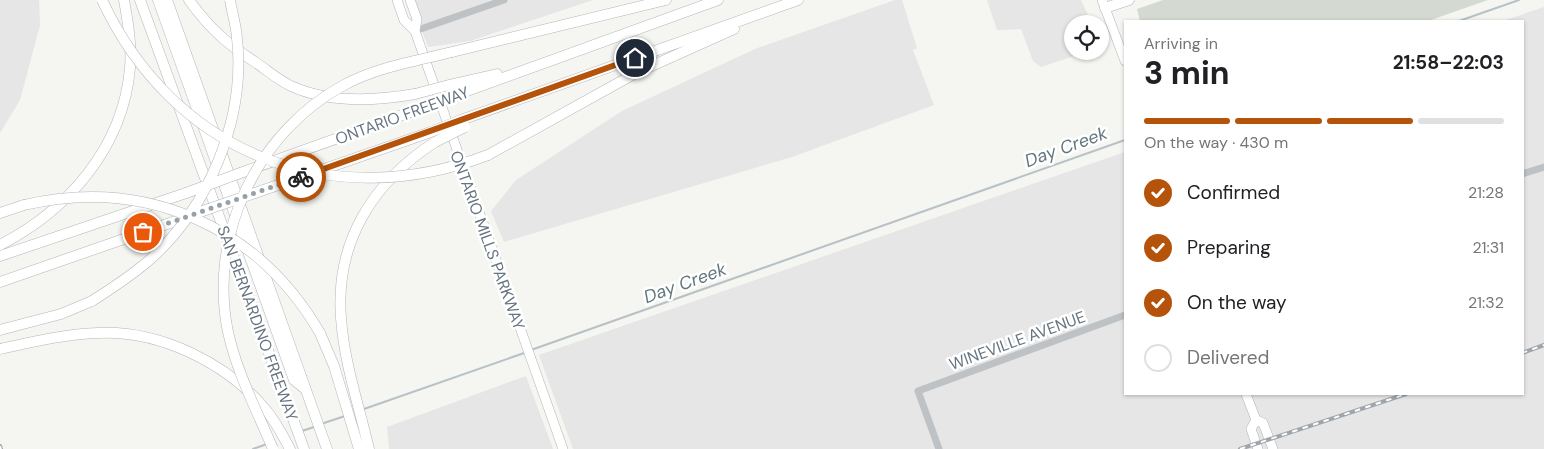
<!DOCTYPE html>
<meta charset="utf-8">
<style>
body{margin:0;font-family:"DM Sans",sans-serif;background:#f6f6f6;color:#202124;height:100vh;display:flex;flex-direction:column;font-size:19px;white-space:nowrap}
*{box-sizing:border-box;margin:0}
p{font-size:16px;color:#757577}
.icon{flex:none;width:28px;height:28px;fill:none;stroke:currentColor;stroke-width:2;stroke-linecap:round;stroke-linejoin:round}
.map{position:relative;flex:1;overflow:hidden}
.details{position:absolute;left:1124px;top:20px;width:400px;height:375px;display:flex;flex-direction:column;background:#fff;border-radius:0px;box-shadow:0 1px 4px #0004}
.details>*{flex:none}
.buttons{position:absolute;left:1064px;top:15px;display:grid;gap:10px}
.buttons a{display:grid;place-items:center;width:45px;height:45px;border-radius:50%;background:#fff;box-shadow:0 1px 4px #0004;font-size:25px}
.pin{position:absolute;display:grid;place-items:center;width:42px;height:42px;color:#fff;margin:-21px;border:2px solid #fff;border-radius:50%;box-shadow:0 1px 5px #0007}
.courier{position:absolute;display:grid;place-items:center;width:50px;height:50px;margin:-25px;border:4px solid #b45309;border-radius:50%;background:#fff;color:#222;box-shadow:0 1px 6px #0007}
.headline em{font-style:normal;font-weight:700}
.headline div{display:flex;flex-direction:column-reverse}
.headline{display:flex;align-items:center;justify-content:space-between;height:85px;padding:0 20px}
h1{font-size:32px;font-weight:700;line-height:38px}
.bar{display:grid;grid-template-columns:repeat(4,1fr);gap:8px 5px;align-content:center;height:60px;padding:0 20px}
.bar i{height:6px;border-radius:4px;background:#e0e0e0}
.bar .selected{background:#b45309}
.bar p{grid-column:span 4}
ol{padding:0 20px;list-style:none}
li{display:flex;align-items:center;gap:15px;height:55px}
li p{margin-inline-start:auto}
li .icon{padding:5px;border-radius:50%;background:#b45309;color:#fff;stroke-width:4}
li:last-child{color:#757577}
li i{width:28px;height:28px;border:2px solid #e0e0e0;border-radius:50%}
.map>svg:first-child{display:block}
.built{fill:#e5e6e5}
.green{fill:#d4dad1}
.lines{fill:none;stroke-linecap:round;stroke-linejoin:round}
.stream{stroke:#b7c1c6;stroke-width:2}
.major-casing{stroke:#b1b6b9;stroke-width:10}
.highway-casing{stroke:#b3b6b9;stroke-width:11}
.minor{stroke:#bec2c5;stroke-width:7}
.major{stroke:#fff;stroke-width:9}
.highway{stroke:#fff;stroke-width:10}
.rail-casing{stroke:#9fa5aa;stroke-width:4}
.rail{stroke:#fff;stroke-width:2;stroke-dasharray:5.5;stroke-linecap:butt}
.highway-bridge-casing{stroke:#b3b6b9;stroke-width:11;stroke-linecap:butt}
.highway-bridge{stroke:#fff;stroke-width:10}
.done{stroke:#97a1a8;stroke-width:5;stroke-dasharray:0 9}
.route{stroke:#b45309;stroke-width:6}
.labels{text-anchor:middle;stroke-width:5;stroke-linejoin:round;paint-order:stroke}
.street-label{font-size:16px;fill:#657481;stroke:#fff}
.water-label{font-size:18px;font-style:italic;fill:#61767e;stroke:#fff}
</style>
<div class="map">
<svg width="1544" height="449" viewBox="0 0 1544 449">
<rect width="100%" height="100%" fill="#f5f5f1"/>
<!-- built -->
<path class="built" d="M 0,0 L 39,0 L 40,25 L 20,100 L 0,133 Z
M 410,0 L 593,0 L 470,41 L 428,47 Z
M 895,0 L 902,0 L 917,48 L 913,50 L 934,105 L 792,157 L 504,242 L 491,211 L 516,180 L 622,111 L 755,49 Z
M 987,0 L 1081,0 L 1092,24 L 1072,24 L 1072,51 L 1089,51 L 1041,67 L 1033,61 L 1021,29 L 997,30 Z
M 1544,7 L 1544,449 L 573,449 L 539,355 L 1125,152 L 1125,394 L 1522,394 L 1522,21 L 1503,21 Z
M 526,376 L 553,449 L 389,449 L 387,427 Z"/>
<!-- green -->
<path class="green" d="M 1163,0 L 1488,0 L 1428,21 L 1140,21 L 1137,9 Z"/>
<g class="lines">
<!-- stream -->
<path class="stream" d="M 1459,21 L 1519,0
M 531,350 L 1125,140
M 364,409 L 527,352
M 321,424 L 345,416
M 302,431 L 314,427
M 253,449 L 267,444"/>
<!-- major casing -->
<g class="major-casing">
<path id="major" d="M 397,0 L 404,20 L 415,31 L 563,449
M 410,0 L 417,19 L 415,31
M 1102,0 L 1125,61
M 1246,394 L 1256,420 L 1263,423 L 1273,449
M 1256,420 L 1251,429 L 1258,449"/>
</g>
<!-- highway casing -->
<g class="highway-casing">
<path id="highway" d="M 140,0 L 304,449
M 158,0 L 294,380 L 305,389
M 167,0 L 327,449
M 189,0 C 210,29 226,43 255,62 C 267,70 278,80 291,86 C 328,103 375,101 415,94
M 1105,8 L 1129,0
M 452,52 L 666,0
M 449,85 L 497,74
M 453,96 L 718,0
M 461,120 L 798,0
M 488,155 L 636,73 L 734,29
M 243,172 L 419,109
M 255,193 L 428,133
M 0,213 L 24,205
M 0,245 C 68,210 123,148 130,68 C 132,46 128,22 124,0
M 0,256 L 186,193
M 0,282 L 193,215
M 0,330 L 61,314 L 92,301
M 320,333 L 334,366 L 359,449
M 0,349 C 32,342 65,334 98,333 C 160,330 227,363 266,410 C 276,422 283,436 290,449
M 369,449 C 359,406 344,362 341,318 C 335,242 373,182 435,142"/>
</g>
<!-- minor -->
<path class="minor" d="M 415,31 L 504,0
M 1522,174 L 1544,167
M 939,449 L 918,391 L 1125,315"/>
<!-- major -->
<use href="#major" class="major"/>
<!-- highway -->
<use href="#highway" class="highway"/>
<!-- rail casing -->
<g class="rail-casing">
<path id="rail" d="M 1522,353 L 1544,345
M 0,446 L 1,449
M 1240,449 L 1406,394"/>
</g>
<!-- rail -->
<use href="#rail" class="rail"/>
<!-- highway-bridge casing -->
<g class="highway-bridge-casing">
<path id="highway-bridge" d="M 102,0 C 174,154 331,215 488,155
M 415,94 L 449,85
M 419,109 L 453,96
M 428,133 L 461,120
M 435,142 L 465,127
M 186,193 L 243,172
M 24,205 C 145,177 257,225 320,333
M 197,213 L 255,193
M 92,301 C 111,289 129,277 146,263 C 208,210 246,120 237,38 C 236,25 232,12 230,0
M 273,449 C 257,411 237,373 228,332 C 208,235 257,132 344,85 C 377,67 416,61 452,52"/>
</g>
<!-- highway-bridge -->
<use href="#highway-bridge" class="highway-bridge"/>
</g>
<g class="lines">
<!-- done -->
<path class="done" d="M 143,232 L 301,177"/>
<!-- route -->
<path class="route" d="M 301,177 L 635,58"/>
</g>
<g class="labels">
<!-- street labels -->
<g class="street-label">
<text transform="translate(402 115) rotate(-20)" y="6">ONTARIO FREEWAY</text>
<text transform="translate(488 240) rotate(70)" y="6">ONTARIO MILLS PARKWAY</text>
<text transform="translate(258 323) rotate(70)" y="6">SAN BERNARDINO FREEWAY</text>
<text transform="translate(1017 340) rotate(-20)" y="6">WINEVILLE AVENUE</text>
</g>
<!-- water labels -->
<g class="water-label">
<text transform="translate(1066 147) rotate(-20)" y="6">Day Creek</text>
<text transform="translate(685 283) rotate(-20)" y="6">Day Creek</text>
</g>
</g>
</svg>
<div class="buttons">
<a><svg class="icon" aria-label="locate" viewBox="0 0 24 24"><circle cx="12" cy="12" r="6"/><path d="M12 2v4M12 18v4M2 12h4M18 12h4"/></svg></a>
</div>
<div class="pin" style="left:143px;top:232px;background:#ea580c"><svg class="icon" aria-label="bag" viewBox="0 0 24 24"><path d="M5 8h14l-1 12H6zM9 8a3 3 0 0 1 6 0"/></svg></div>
<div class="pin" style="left:635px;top:58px;background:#1f2937"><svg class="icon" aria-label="home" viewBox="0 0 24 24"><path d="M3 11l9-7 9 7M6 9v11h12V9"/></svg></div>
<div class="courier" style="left:301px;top:177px"><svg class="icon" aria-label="bike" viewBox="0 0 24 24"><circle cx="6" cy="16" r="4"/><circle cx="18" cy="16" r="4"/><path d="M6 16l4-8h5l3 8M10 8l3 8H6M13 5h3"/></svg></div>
<section class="details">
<div class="headline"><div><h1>3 min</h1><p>Arriving in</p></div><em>21:58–22:03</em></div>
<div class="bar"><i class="selected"></i><i class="selected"></i><i class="selected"></i><i></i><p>On the way · 430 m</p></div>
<ol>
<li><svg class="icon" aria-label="check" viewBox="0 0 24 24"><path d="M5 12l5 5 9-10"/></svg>Confirmed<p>21:28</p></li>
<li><svg class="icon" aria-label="check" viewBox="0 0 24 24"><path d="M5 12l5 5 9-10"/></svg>Preparing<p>21:31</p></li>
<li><svg class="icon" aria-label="check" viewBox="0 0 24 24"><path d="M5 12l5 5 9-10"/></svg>On the way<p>21:32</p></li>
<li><i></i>Delivered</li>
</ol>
</section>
</div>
